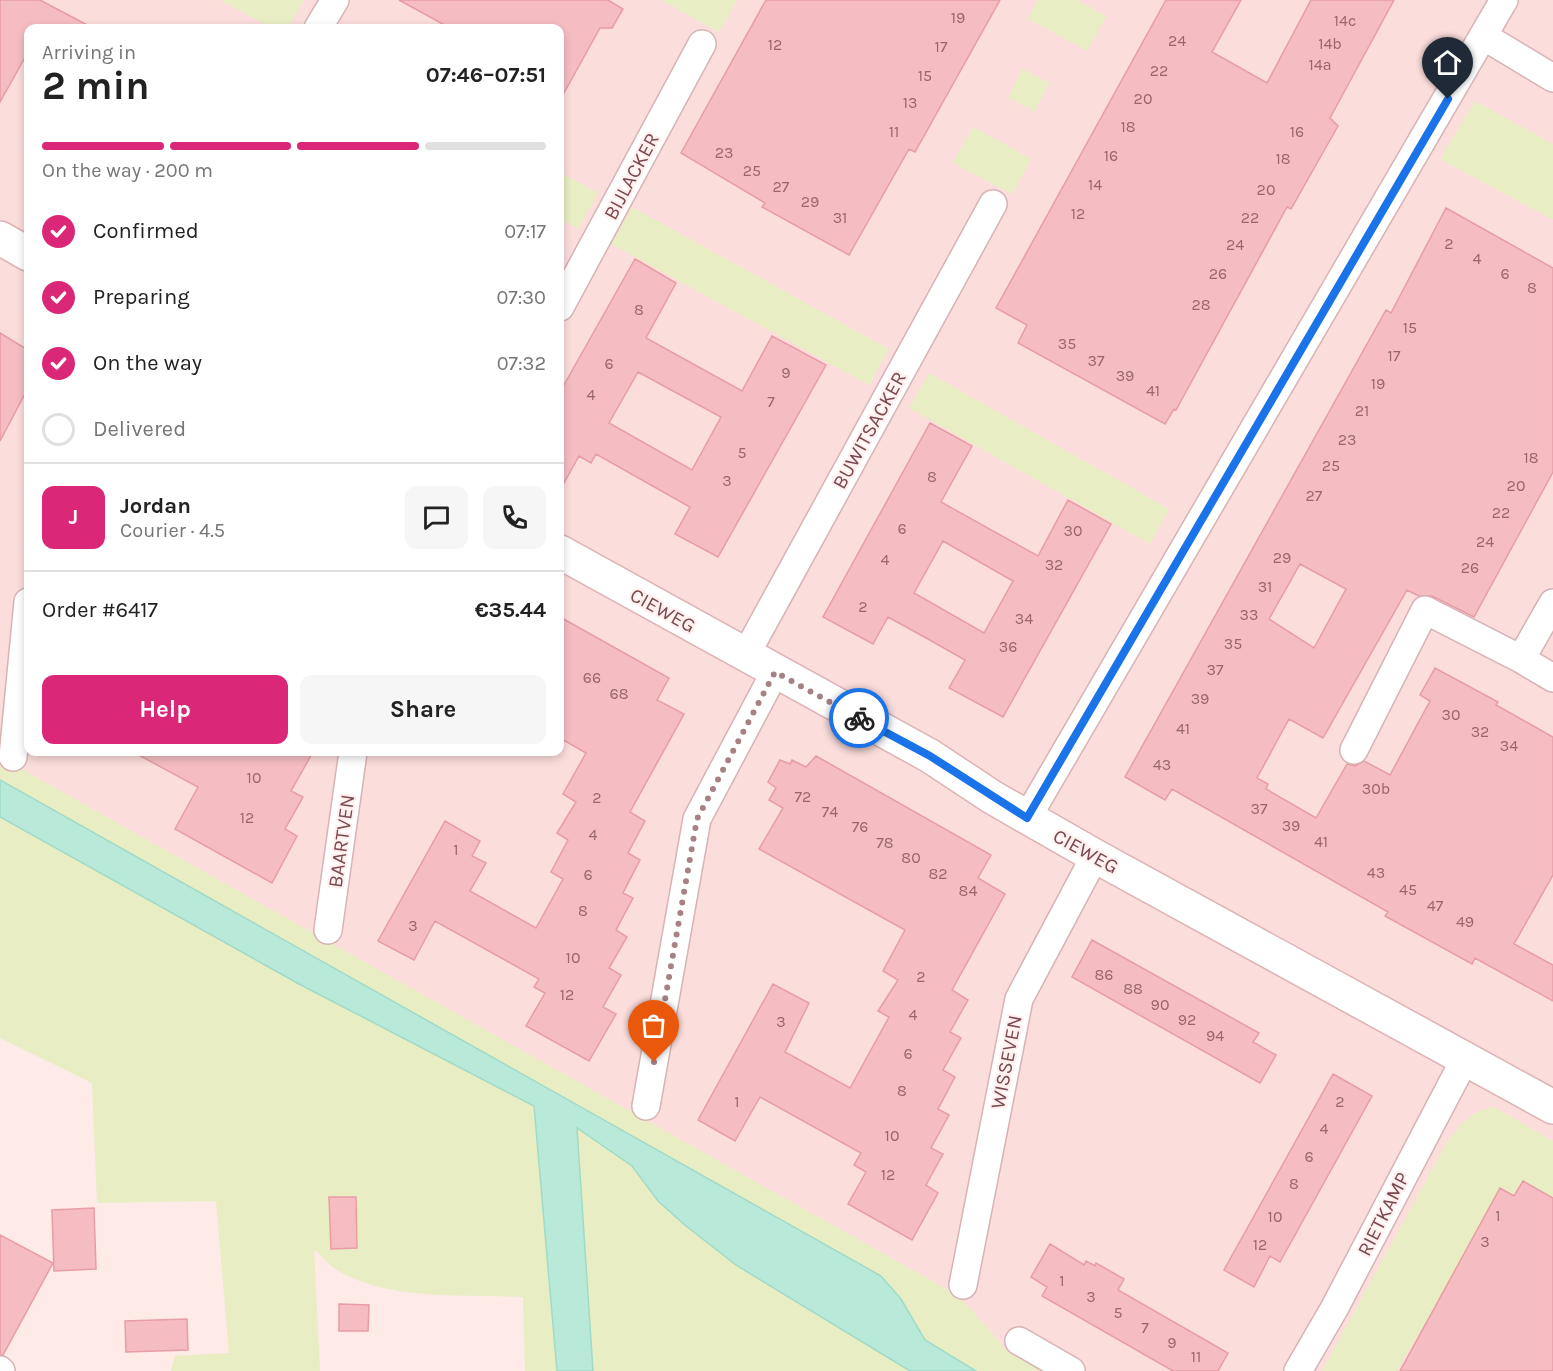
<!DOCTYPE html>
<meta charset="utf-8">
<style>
body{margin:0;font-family:Karla,sans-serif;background:#f6f6f6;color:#222;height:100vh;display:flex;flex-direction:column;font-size:22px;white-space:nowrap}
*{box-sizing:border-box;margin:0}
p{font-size:20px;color:#767676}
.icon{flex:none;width:33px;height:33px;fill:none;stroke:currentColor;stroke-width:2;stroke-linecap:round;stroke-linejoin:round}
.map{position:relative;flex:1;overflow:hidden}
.side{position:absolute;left:24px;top:24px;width:540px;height:732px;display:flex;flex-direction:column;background:#fff;border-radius:12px;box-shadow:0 3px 9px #0003}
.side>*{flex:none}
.pin{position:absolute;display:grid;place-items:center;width:51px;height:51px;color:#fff;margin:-62px -26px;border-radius:50% 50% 50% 0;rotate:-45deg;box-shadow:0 0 6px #0007}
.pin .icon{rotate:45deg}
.courier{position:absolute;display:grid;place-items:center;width:60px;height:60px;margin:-30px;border:4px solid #1a73e8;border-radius:50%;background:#fff;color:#222;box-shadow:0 2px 8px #0007}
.summary em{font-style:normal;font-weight:700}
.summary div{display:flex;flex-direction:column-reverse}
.summary{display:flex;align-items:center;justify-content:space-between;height:102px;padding:0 18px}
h1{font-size:39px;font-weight:700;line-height:45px}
.bar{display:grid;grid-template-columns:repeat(4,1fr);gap:9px 6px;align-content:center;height:72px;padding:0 18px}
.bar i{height:8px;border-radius:4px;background:#e0e0e0}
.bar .selected{background:#db2777}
.bar p{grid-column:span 4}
.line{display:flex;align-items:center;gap:15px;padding:0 18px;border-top:2px solid #e0e0e0}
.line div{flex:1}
.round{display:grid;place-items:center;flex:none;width:63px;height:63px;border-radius:12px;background:#f6f6f6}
ol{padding:0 18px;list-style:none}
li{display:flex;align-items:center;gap:18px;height:66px}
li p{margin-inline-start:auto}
li .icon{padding:6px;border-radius:50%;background:#db2777;color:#fff;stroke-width:4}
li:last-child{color:#767676}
li i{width:33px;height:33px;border:3px solid #e0e0e0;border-radius:50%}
.primary-button{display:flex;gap:12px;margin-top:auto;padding:12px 18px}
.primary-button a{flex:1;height:69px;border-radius:12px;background:#db2777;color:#fff;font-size:24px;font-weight:700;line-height:69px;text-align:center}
.primary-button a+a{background:#f6f6f6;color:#222}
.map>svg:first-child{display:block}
.residential{fill:#fbdddb;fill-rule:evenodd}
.green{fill:#e8edc4}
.water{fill:#b9e9d9;stroke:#9fdbc7;stroke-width:1.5}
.building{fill:#f5bdc2;stroke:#e89ca4;stroke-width:1.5;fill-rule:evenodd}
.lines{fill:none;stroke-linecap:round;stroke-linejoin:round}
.street-casing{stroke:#d7b3b5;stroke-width:30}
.secondary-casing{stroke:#ddb3b4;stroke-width:36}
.street{stroke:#fff;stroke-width:27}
.secondary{stroke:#fff;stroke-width:33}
.done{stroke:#a88185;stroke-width:6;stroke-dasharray:0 10.8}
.route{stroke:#1a73e8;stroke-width:8}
.labels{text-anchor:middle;stroke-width:4.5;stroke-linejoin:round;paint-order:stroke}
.number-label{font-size:16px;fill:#98666c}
.street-label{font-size:20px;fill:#794950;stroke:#fff0ee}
</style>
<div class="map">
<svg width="1553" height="1371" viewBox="0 0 1553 1371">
<rect width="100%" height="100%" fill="#feeae7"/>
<!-- residential -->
<path class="residential" d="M 0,0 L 1553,0 L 1553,1371 L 955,1371 L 813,1273 L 0,797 ZM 28,28 L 560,28 L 560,752 L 28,752 Z"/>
<!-- green -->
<path class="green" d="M 220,0 L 304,0 L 288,28 L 271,28 Z
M 661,0 L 737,0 L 719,32 Z
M 1038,0 L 1077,0 L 1106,16 L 1087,51 L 1028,19 Z
M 1022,69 L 1049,83 L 1035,111 L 1008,98 Z
M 1475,101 L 1553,144 L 1553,220 L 1440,159 Z
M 973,127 L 1031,159 L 1012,194 L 953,163 Z
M 560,172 L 598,193 L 578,229 L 560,219 Z
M 632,207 L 889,349 L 869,385 L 611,244 Z
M 929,373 L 1169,509 L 1150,544 L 909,408 Z
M 0,757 L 959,1296 L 1008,1352 L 1041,1371 L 976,1371 L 925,1340 L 901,1299 L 284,939 L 0,780 Z
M 0,817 L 299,984 L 534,1106 L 557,1371 L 525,1371 L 523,1297 C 464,1294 395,1301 342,1273 C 331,1268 322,1257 314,1249 L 320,1371 L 171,1371 L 175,1356 L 229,1353 L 216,1201 L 97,1203 L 92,1083 L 0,1038 Z
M 1494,1107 L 1553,1141 L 1553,1219 L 1501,1193 L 1397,1371 L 1322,1371 L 1447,1142 C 1461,1124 1471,1111 1494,1107 Z
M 576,1127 L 632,1166 L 658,1201 L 686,1226 L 736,1265 L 910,1371 L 593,1371 Z"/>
<!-- water -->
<path class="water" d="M 0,780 L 881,1276 L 901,1299 L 925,1340 L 976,1371 L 910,1371 L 736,1265 L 686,1226 L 658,1201 L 632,1166 L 577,1128 L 593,1371 L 557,1371 L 534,1106 L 299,984 L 0,817 Z"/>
<!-- building -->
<path class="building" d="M 0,0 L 40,0 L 93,28 L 28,28 L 28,52 L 0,102 Z
M 399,0 L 608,0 L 623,9 L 612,28 L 600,28 L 560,100 L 560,28 L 450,28 Z
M 766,0 L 1000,0 L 915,152 L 909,149 L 849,255 L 762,207 L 765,203 L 681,153 Z
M 1166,0 L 1241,0 L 1212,52 L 1267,83 L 1311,0 L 1394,0 L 1330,118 L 1338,126 L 1291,209 L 1287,207 L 1176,410 L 1174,409 L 1165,424 L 1018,343 L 1027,325 L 996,308 Z
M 1446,208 L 1553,268 L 1553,472 L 1474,617 L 1432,596 L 1419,596 L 1407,590 L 1323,738 L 1289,719 L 1257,778 L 1268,784 L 1266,789 L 1316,818 L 1347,764 L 1355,766 L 1364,761 L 1390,775 L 1430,701 L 1420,695 L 1435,668 L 1498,702 L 1496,705 L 1553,737 L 1553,875 L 1514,944 L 1553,965 L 1553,1001 L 1475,958 L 1472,964 L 1385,916 L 1388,912 L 1172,789 L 1165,800 L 1125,777 L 1386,310 L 1391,313 ZM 1300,564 L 1346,589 L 1314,648 L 1269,619 Z
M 635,259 L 676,283 L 646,338 L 742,391 L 772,336 L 826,365 L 718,557 L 675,534 L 690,507 L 596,454 L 591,463 L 579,456 L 560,490 L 560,392 ZM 638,372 L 721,417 L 692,470 L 609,423 Z
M 0,333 L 28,350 L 28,388 L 0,441 Z
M 930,423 L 972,446 L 941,502 L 1038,556 L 1068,500 L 1111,524 L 1003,717 L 949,688 L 965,660 L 928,639 L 888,617 L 873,644 L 823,617 ZM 943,541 L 1013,581 L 984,633 L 914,593 Z
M 560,617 L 669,678 L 657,700 L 684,714 L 630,812 L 645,821 L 628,853 L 640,860 L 623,893 L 633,898 L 616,930 L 627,937 L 609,968 L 621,975 L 603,1007 L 616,1014 L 589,1061 L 526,1026 L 545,993 L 534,987 L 539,979 L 435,921 L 414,960 L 378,941 L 445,821 L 480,841 L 472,856 L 486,863 L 470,891 L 536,928 L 563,879 L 551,872 L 568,840 L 557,833 L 576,802 L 563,794 L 586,753 L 560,738 Z
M 133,752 L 313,752 L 291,791 L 303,797 L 285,829 L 297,836 L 272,883 L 175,829 L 198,787 Z
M 816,756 L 991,855 L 978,878 L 1005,894 L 952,990 L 968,1000 L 950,1032 L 961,1038 L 943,1070 L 955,1077 L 938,1109 L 949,1115 L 931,1148 L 943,1154 L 926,1185 L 938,1193 L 912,1240 L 848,1204 L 866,1172 L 854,1165 L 861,1153 L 760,1097 L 735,1141 L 698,1120 L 773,984 L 809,1003 L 785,1052 L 850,1088 L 889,1017 L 878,1011 L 898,980 L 883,971 L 905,930 L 759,849 L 783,808 L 769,800 L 776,788 L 768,782 L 780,760 L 790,764 L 792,760 L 806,767 Z
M 1092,940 L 1259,1033 L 1253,1042 L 1276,1055 L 1260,1083 L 1072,977 Z
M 1333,1074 L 1372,1096 L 1280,1262 L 1270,1256 L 1254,1287 L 1224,1270 Z
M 1523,1181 L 1553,1198 L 1553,1371 L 1400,1371 L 1500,1188 L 1514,1196 Z
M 329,1197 L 356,1197 L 357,1248 L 331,1249 Z
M 94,1208 L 96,1269 L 54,1271 L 52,1210 Z
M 0,1235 L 53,1263 L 3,1355 L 0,1355 Z
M 1050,1244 L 1084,1265 L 1086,1261 L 1095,1266 L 1096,1263 L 1124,1279 L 1118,1290 L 1228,1353 L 1218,1371 L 1173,1371 L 1042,1296 L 1047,1287 L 1031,1277 Z
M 339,1304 L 369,1305 L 368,1331 L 339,1331 Z
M 187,1319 L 188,1350 L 126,1352 L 125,1321 Z"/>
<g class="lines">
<!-- street casing -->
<g class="street-casing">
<path id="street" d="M 318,28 L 335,0
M 1485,37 L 1553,78
M 560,307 L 702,44
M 1553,603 L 1521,659 L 1553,678
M 745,656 L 993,204
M 1354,750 L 1425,610 L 1521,659
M 13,757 L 28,602
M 1027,818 L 1504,0
M 328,930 L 353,752
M 646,1106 L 697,819 L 775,672
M 963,1285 L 1019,999 L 1095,856
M 1019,1341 L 1071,1371
M 0,1370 L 1,1371
M 1298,1371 L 1334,1309 L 1466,1057"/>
</g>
<!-- secondary casing -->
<g class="secondary-casing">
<path id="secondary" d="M 0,238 L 28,254
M 560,552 L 930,756 L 992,797 L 1095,856 L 1553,1107"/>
</g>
<!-- street -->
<use href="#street" class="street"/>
<!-- secondary -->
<use href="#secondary" class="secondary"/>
</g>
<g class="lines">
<!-- done -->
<path class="done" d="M 654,1062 L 697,819 L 775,672 L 859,718"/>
<!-- route -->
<path class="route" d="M 859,718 L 930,756 L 1027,818 L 1448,99"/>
</g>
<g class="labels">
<!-- number labels -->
<g class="number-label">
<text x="958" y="23">19</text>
<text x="1345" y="26">14c</text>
<text x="1177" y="46">24</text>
<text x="1330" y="49">14b</text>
<text x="775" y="50">12</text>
<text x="941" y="52">17</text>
<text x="1320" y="70">14a</text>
<text x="1159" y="76">22</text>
<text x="925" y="81">15</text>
<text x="1143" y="104">20</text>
<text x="910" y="108">13</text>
<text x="1128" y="132">18</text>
<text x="894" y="137">11</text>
<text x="1297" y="137">16</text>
<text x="724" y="158">23</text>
<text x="1111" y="161">16</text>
<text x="1283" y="164">18</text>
<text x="752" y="176">25</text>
<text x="1095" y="190">14</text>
<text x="781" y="192">27</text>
<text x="1266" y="195">20</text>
<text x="810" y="207">29</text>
<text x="1078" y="219">12</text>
<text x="840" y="223">31</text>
<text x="1250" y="223">22</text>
<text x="1449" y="249">2</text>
<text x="1235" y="250">24</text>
<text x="1477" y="264">4</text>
<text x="1218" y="279">26</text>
<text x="1505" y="279">6</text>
<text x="1532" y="293">8</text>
<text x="1201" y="310">28</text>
<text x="639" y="315">8</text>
<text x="1410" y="333">15</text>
<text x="1067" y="349">35</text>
<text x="1394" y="361">17</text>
<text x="1096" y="366">37</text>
<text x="609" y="369">6</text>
<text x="786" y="378">9</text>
<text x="1125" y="381">39</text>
<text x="1378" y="389">19</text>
<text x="1153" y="396">41</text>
<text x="591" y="400">4</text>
<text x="771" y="407">7</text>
<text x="1362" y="416">21</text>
<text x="1347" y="445">23</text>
<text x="742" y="458">5</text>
<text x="1531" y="463">18</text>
<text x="1331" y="471">25</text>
<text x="932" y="482">8</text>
<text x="727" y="486">3</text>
<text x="1516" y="491">20</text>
<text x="1314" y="501">27</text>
<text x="1501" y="518">22</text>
<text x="902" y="534">6</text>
<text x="1073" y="536">30</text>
<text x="1485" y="547">24</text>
<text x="1282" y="563">29</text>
<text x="885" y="565">4</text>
<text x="1054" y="570">32</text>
<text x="1470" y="573">26</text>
<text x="1265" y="592">31</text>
<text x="863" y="612">2</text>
<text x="1249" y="620">33</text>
<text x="1024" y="624">34</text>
<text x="1233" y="649">35</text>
<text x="1008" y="652">36</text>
<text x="1215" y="675">37</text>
<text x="592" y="683">66</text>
<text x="619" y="699">68</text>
<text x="1200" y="704">39</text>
<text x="1451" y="720">30</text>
<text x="1183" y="734">41</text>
<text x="1480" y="737">32</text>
<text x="1509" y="751">34</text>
<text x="1162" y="770">43</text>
<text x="254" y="783">10</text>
<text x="1376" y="794">30b</text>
<text x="803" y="802">72</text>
<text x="597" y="803">2</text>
<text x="1259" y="814">37</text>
<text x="830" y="817">74</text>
<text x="247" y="823">12</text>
<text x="1291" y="831">39</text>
<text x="860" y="832">76</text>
<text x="593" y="840">4</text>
<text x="1321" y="847">41</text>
<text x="885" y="848">78</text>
<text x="456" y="855">1</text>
<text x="911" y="863">80</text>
<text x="1376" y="878">43</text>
<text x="938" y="879">82</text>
<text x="588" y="880">6</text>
<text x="1408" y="895">45</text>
<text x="968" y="896">84</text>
<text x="1435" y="911">47</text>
<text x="583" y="916">8</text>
<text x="1465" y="927">49</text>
<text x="413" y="931">3</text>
<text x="573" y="963">10</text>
<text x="1104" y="980">86</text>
<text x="921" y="982">2</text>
<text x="1133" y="994">88</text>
<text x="567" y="1000">12</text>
<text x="1160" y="1010">90</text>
<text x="913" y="1020">4</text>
<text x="1187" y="1025">92</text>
<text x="781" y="1027">3</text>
<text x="1215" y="1041">94</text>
<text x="908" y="1059">6</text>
<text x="902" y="1096">8</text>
<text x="737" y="1107">1</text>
<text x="1340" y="1107">2</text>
<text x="1324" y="1134">4</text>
<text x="892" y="1141">10</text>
<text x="1309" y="1162">6</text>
<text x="888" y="1180">12</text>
<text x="1294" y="1189">8</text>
<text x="1498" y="1221">1</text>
<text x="1275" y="1222">10</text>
<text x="1485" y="1247">3</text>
<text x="1260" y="1250">12</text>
<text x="1062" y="1286">1</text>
<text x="1091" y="1302">3</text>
<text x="1118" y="1318">5</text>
<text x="1145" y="1333">7</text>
<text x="1172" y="1348">9</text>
<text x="1196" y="1362">11</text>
</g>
<!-- street labels -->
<g class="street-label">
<text transform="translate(631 176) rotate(-62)" y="7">BIJLACKER</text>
<text transform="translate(869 430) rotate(-61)" y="7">BUWITSACKER</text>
<text transform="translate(663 610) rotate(29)" y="7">CIEWEG</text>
<text transform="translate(341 841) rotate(-82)" y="7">BAARTVEN</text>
<text transform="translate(1086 851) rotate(29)" y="7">CIEWEG</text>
<text transform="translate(1006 1062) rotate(-79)" y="7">WISSEVEN</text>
<text transform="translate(1383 1214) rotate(-63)" y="7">RIETKAMP</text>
</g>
</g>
</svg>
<div class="pin" style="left:654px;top:1062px;background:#ea580c"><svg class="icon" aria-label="bag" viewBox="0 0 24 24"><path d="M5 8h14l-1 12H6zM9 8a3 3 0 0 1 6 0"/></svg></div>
<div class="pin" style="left:1448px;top:99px;background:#1f2937"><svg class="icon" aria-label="home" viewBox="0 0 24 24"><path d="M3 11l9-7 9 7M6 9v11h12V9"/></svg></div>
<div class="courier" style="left:859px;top:718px"><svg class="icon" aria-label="bike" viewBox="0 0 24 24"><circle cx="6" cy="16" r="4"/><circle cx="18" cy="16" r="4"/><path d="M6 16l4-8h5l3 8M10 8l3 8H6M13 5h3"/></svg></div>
<section class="side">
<div class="summary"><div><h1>2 min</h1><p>Arriving in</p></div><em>07:46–07:51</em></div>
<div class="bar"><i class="selected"></i><i class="selected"></i><i class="selected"></i><i></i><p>On the way · 200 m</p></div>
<ol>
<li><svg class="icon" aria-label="check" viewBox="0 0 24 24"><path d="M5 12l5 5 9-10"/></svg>Confirmed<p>07:17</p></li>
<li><svg class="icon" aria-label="check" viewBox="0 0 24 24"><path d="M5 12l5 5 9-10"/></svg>Preparing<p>07:30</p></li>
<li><svg class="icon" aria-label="check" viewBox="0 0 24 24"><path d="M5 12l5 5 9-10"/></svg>On the way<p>07:32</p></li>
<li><i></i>Delivered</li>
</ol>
<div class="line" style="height:108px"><b class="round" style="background:#db2777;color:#fff">J</b><div><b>Jordan</b><p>Courier · 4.5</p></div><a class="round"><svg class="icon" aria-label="chat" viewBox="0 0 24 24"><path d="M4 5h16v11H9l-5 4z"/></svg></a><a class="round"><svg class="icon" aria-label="phone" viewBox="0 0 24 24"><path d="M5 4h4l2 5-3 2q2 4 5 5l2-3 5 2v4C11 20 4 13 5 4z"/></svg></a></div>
<div class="line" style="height:78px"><div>Order #6417</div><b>€35.44</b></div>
<div class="primary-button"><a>Help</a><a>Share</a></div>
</section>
</div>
